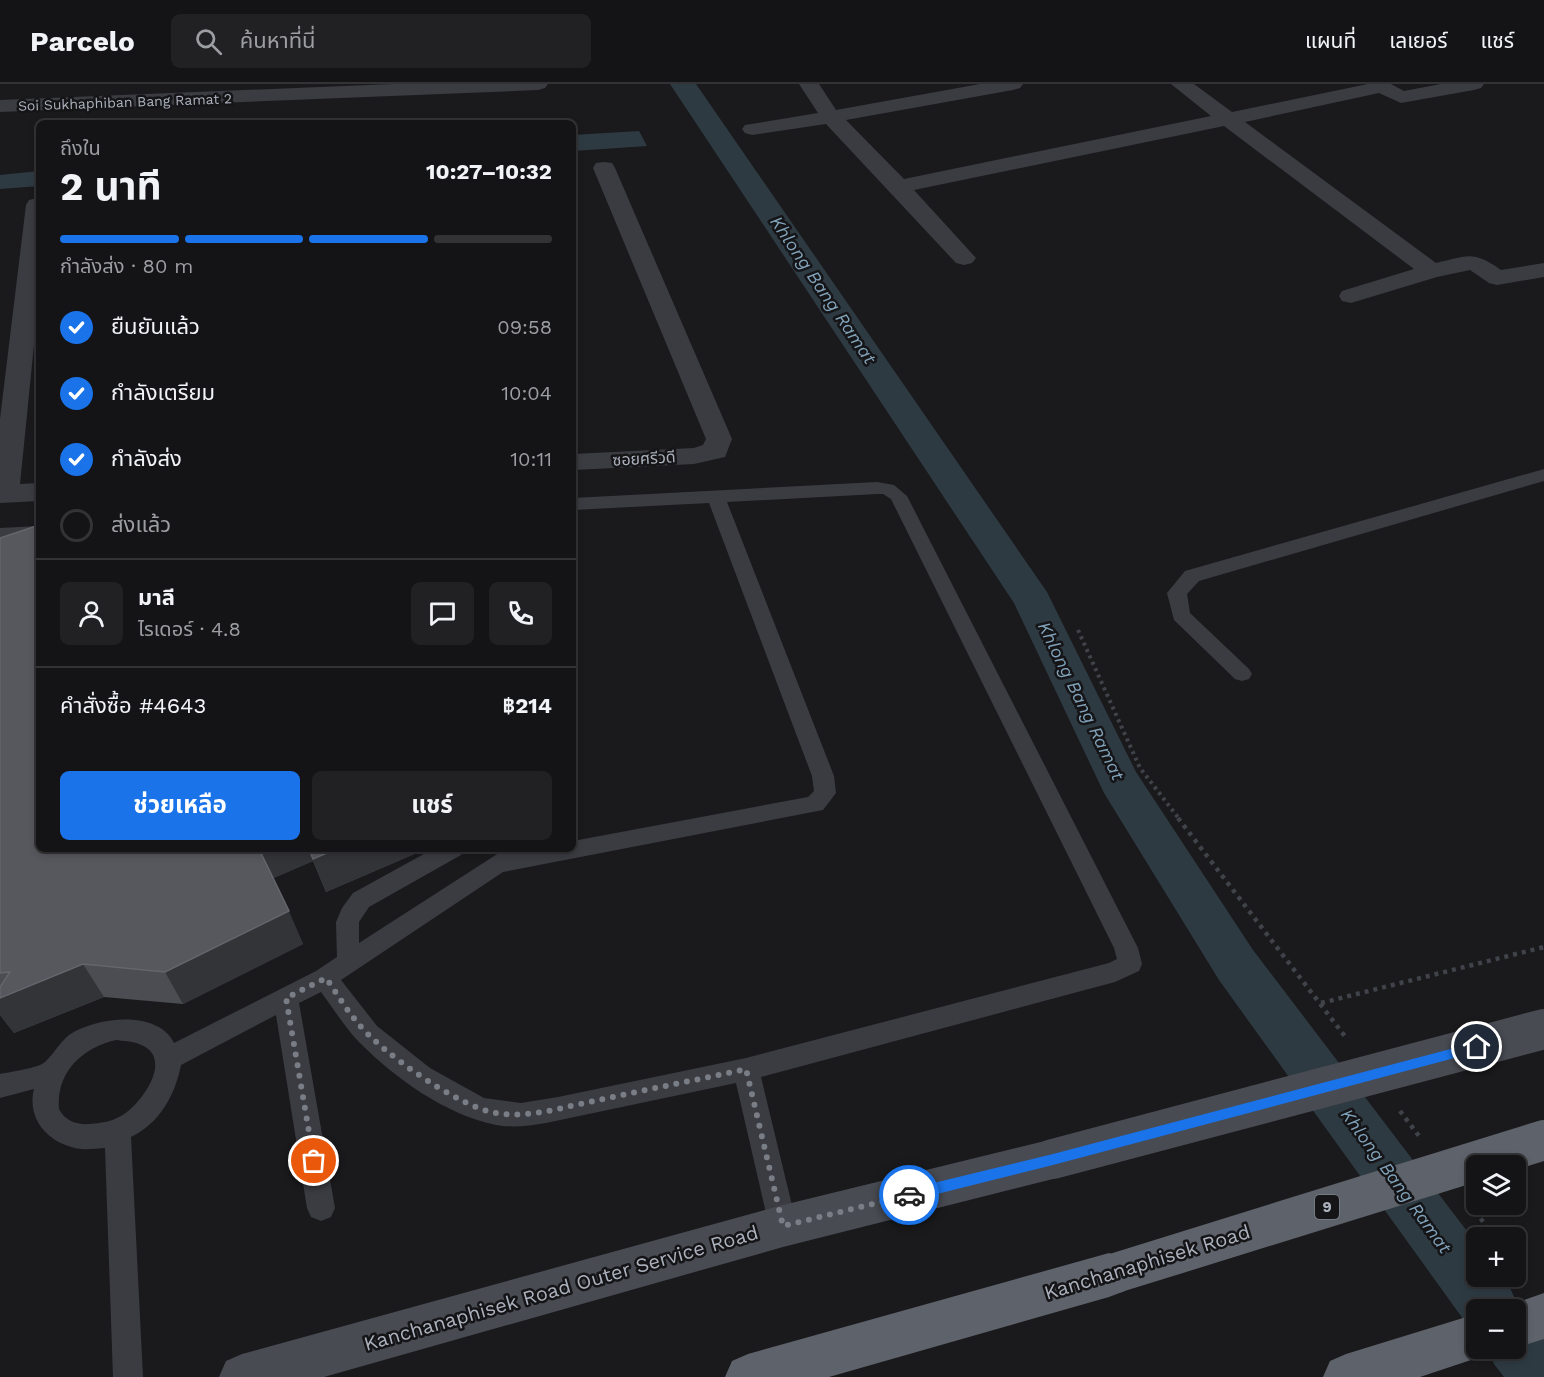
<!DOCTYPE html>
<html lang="th">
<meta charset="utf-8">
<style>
body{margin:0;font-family:"Work Sans","Noto Sans Thai",sans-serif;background:#212123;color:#f1f3f6;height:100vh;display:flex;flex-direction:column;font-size:22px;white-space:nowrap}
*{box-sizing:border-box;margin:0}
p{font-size:20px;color:#9d9ea1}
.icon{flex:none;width:33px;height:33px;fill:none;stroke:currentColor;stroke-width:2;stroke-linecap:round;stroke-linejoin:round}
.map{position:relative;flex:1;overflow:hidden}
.sheet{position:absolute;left:36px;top:36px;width:540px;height:732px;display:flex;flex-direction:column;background:#141416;border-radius:9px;box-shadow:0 3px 9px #0003,0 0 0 2px #333335}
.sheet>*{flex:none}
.controls{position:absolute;left:1466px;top:1071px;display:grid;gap:12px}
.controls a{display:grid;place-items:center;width:60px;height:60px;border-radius:9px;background:#141416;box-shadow:0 3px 9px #0003,0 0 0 2px #333335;font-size:30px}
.pin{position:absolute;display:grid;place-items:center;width:51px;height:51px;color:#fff;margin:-26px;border:3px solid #fff;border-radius:50%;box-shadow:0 2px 6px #0007}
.courier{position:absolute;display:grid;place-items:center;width:60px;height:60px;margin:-30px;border:4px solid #1a73e8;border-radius:50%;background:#fff;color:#222;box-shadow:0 2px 8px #0007}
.head em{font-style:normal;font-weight:700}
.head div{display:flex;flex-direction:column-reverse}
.head{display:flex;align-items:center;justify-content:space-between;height:102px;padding:0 24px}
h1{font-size:39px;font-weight:700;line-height:45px}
.bar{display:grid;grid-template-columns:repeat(4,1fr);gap:9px 6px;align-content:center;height:72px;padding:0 24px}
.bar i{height:8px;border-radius:4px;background:#333335}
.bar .selected{background:#1a73e8}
.bar p{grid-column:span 4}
.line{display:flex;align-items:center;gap:15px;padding:0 24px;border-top:2px solid #333335}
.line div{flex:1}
.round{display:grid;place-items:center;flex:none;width:63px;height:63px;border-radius:9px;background:#212123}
ol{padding:0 24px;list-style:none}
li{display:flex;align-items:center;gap:18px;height:66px}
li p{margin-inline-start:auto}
li .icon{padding:6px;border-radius:50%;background:#1a73e8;color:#fff;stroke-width:4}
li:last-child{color:#9d9ea1}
li i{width:33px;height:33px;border:3px solid #333335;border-radius:50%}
.primary-button{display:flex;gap:12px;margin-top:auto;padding:12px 24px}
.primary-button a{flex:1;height:69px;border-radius:9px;background:#1a73e8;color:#fff;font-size:24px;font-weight:700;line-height:69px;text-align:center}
.primary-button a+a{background:#212123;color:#f1f3f6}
header{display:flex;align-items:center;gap:36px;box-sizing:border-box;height:84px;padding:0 30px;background:#141416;border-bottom:2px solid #333335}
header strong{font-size:28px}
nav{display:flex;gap:33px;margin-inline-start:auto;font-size:21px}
.search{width:420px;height:54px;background:#212123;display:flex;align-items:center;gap:15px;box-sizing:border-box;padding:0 21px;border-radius:9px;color:#9d9ea1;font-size:22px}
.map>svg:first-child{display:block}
.water{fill:#2e3a42}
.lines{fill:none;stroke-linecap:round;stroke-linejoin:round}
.canal{fill:#2e3a42;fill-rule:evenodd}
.path-far1{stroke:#404349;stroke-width:4;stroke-dasharray:3 4;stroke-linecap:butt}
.path{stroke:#404349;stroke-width:4.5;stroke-dasharray:4 5;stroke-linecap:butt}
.service{fill:#3b3c42;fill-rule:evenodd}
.minor{fill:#3b3c42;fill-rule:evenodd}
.secondary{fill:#484b52;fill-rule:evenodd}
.trunk{fill:#5e626a;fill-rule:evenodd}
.secondary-bridge{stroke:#484b52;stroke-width:40}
.trunk-bridge{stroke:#5e626a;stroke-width:40}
.wall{fill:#4b4d52}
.shaded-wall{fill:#333438}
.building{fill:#56585e;stroke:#63666c;stroke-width:1.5}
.route{fill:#1a73e8}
.done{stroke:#797d85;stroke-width:6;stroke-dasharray:0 10.8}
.labels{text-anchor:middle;stroke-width:5;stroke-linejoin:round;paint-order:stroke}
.far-street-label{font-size:14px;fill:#acb2bd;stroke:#151518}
.shield{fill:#151518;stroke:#7f838c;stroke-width:1.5}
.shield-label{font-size:15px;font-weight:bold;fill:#acb2bd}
.street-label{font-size:16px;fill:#acb2bd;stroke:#151518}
.water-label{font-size:18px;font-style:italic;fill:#81a2b9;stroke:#151518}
.near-street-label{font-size:20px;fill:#acb2bd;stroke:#151518}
</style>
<header>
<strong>Parcelo</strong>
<div class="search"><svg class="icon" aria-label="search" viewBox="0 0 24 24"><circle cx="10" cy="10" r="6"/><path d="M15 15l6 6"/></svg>ค้นหาที่นี่</div>
<nav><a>แผนที่</a><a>เลเยอร์</a><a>แชร์</a></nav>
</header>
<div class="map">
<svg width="1544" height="1293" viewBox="0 0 1544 1293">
<rect width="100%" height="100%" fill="#1a1a1d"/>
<!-- water -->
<path class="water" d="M 639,47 L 647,62 L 573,67 L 573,51 Z
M 39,87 L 39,102 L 0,105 L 0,91 Z"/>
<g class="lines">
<!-- canal -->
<path class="canal" d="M 670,0 L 696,0 L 1047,508 L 1136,688 L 1253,866 L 1476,1159 L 1476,1192 L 1501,1192 L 1511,1206 L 1520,1226 L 1518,1231 L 1536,1238 L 1544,1250 L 1544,1293 L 1504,1293 L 1494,1280 L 1488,1264 L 1515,1264 L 1515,1226 L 1476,1226 L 1476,1248 L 1471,1246 L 1219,896 L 1104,709 L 1014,519 Z"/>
<!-- path-far1 -->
<path class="path-far1" d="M 1078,546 L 1140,684 L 1180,736"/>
<!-- path -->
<path class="path" d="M 1178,734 L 1347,955
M 1321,919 L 1544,863
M 1400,1027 L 1419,1052
M 1470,1120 L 1495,1154
M 1515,1181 L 1526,1195"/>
<!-- service -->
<path class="service" d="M 1544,385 L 1544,397 L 1199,497 L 1187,510 L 1190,529 L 1249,585 L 1252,590 L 1249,595 L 1242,597 L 1235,595 L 1174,536 L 1167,509 L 1185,487 Z
M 877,398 L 894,401 L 907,412 L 1138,864 L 1142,880 L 1139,887 L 1115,898 L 761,993 L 797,1142 L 793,1151 L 783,1155 L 773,1151 L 769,1142 L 736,999 L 546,1039 C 529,1042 512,1044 496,1041 C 446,1031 395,994 360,959 C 345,944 334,925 321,908 L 299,919 L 335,1124 L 331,1133 L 321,1137 L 311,1133 L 307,1124 L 276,931 L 181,981 C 175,1011 160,1039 131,1053 L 143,1293 L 113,1293 L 105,1064 C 98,1064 89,1066 81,1065 C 51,1061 26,1037 34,1005 L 0,1014 L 0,990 C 9,988 39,984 45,978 C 54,970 59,959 69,951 C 95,933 158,925 174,959 L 316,887 L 337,873 L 336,838 L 342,824 L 353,809 L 433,765 L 464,765 L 461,771 L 369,823 L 359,838 L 359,859 L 505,765 L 516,767 L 573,765 L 573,757 L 808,713 L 814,707 L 812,692 L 709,419 L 573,426 L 573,414 ZM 877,410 L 883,410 L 891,415 L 1114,864 L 1117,875 L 1109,879 L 746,974 L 558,1013 L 521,1019 L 484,1014 L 430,984 L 377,942 L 341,896 L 503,788 L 823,726 L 836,709 L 834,692 L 727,418 ZM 116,956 C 123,957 132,957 139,960 C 176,973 141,1021 121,1032 C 110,1038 101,1039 90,1040 C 77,1041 65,1037 59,1025 C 56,988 82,964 116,956 Z
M 39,442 L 39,454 L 0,456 L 0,444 Z"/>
<!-- minor -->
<path class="minor" d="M 393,0 L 548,0 L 545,4 L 538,6 L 0,28 L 0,16 Z
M 799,0 L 819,0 L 836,26 L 980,0 L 1023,0 L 1020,4 L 1013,6 L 846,36 L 904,95 L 1211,32 L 1171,0 L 1194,0 L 1232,28 L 1368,0 L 1391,0 L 1404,7 L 1441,0 L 1484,0 L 1481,4 L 1474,6 L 1401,19 L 1379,9 L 1245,38 L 1436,179 C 1469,172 1472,166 1501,186 L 1544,179 L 1544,193 L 1497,201 L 1489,199 L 1470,186 L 1437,193 L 1351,219 L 1342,217 L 1339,212 L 1342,207 L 1414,185 L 1224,42 L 914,106 L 976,174 L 972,179 L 964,181 L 956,179 L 826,40 L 752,51 L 745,49 L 742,45 L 745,41 L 818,29 Z
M 604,78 L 612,79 L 615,84 L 732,355 L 725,373 L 694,380 L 573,386 L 573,370 L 694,364 L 703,361 L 706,355 L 593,84 L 596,79 Z
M 37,114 L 39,115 L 39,211 L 20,400 L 39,399 L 39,417 L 0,419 L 0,335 L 26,121 L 29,116 Z"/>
<!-- secondary -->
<path class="secondary" d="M 1053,1055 L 1068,1061 L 1074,1075 L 1068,1089 L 1053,1095 L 783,1163 L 324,1293 L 219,1293 L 226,1277 L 242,1270 L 783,1121 Z"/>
<!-- trunk -->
<path class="trunk" d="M 1109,1169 L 1125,1175 L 1131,1191 L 1125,1207 L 1109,1213 L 829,1293 L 725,1293 L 732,1277 L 748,1270 Z
M 1544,1209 L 1544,1255 L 1515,1264 L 1515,1226 L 1499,1225 Z
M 1476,1230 L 1476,1264 L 1494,1264 L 1492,1269 L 1420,1293 L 1323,1293 L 1330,1277 L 1346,1270 Z"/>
<!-- secondary-bridge -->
<path class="secondary-bridge" d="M 1053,1075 L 1544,945"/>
<!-- trunk-bridge -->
<path class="trunk-bridge" d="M 1109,1191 L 1544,1056"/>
</g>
<!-- wall -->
<path class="wall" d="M 0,454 L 426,765 L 326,808 L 313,777 L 273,794 L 303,860 L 183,920 L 104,913 L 14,949 L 0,931 Z"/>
<!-- shaded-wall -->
<path class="shaded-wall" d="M 259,765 L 426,765 L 326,808 L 313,777 L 272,795 Z
M 289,827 L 303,860 L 183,920 L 165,888 Z
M 83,880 L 104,913 L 14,949 L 0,931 L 0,914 Z"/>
<!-- building -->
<path class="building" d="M 39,441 L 39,765 L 259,765 L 289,827 L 165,888 L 83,880 L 0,914 L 0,903 L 10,888 L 0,889 L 0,454 Z
M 309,765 L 336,765 L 313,775 Z"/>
<!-- route -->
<path class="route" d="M 1477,958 L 1483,963 L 1477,968 L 1053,1081 L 909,1117 L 904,1115 L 903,1111 L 904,1107 L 909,1105 L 1053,1070 Z"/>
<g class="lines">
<!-- done -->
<path class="done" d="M 314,1077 L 286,914 L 326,894 C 336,908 345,924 357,938 C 380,968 459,1023 496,1029 C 530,1035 566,1022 599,1016 C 648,1005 697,996 746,985 L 783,1142 L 909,1111"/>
</g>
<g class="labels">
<!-- far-street labels -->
<g class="far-street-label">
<text transform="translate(125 18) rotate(-2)" y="5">Soi Sukhaphiban Bang Ramat 2</text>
</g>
<!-- shield labels -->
<rect class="shield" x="1315" y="1111" width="24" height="24" rx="4.5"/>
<g class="shield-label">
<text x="1327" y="1128">9</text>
</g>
<!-- street labels -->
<g class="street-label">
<text transform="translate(644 374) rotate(-3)" y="6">ซอยศรีวดี</text>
</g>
<!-- water labels -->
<g class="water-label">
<text transform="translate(823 206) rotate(56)" y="6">Khlong Bang Ramat</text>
<text transform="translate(1081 617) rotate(64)" y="6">Khlong Bang Ramat</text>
<text transform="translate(1396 1097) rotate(54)" y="6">Khlong Bang Ramat</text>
</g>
<!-- near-street labels -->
<g class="near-street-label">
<text transform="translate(1147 1178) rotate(-17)" y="7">Kanchanaphisek Road</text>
<text transform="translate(561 1204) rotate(-16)" y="7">Kanchanaphisek Road Outer Service Road</text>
</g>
</g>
</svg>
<div class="controls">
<a><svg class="icon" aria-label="layers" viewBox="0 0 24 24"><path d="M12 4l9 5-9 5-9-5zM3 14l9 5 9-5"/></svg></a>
<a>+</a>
<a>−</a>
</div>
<div class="pin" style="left:314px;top:1077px;background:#ea580c"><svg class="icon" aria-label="bag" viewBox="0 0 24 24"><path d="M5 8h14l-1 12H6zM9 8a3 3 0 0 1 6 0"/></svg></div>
<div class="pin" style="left:1477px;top:963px;background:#1f2937"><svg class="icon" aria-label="home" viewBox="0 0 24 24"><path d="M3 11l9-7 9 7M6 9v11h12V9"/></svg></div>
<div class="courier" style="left:909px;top:1111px"><svg class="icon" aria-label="car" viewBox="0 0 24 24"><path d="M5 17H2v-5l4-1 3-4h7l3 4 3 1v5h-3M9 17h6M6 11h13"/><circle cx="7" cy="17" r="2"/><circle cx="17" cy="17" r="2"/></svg></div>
<section class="sheet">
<div class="head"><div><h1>2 นาที</h1><p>ถึงใน</p></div><em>10:27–10:32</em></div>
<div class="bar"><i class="selected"></i><i class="selected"></i><i class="selected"></i><i></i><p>กำลังส่ง · 80 m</p></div>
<ol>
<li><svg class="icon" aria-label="check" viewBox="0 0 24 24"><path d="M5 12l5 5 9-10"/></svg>ยืนยันแล้ว<p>09:58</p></li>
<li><svg class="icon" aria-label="check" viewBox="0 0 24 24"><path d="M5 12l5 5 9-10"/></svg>กำลังเตรียม<p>10:04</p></li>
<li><svg class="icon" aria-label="check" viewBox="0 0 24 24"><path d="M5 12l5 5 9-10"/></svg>กำลังส่ง<p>10:11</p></li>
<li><i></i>ส่งแล้ว</li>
</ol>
<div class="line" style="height:108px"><a class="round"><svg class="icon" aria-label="person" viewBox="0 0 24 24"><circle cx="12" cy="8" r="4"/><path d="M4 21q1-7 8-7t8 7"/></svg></a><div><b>มาลี</b><p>ไรเดอร์ · 4.8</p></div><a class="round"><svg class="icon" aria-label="chat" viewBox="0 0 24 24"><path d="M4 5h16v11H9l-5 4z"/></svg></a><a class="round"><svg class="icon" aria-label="phone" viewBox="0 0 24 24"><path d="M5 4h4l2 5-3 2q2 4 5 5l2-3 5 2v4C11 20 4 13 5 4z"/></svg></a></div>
<div class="line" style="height:78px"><div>คำสั่งซื้อ #4643</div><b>฿214</b></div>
<div class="primary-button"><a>ช่วยเหลือ</a><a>แชร์</a></div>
</section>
</div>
